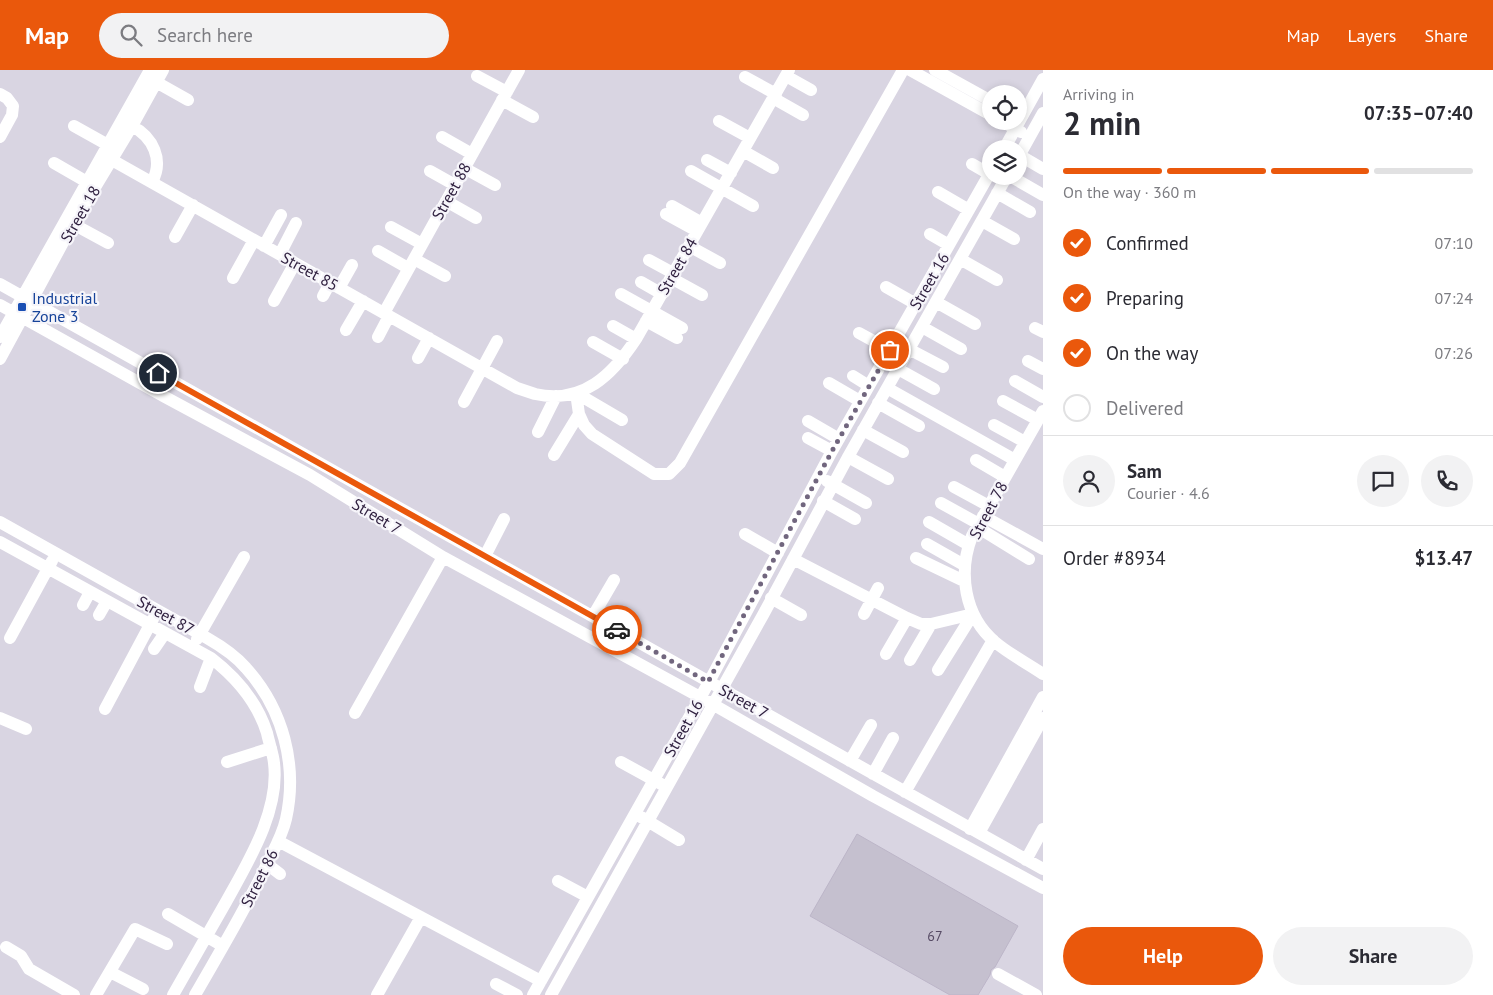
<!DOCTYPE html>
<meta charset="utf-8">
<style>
body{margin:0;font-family:"PT Sans",sans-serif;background:#f2f2f3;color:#2b2b33;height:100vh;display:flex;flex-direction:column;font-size:19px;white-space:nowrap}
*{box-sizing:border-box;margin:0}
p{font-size:16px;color:#7c7c81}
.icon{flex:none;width:28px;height:28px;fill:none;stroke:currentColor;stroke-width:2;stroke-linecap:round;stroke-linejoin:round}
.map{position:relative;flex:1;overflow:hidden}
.panel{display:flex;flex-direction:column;background:#fff;width:450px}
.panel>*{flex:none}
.tools{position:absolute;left:982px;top:15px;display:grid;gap:10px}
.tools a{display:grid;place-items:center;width:45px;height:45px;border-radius:50%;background:#fff;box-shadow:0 2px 8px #0003;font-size:25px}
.pin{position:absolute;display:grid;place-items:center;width:42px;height:42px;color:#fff;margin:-21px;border:2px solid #fff;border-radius:50%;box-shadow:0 1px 5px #0007}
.courier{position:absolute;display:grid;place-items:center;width:50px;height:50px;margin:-25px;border:4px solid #ea580c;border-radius:50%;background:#fff;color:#222;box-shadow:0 1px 6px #0007}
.overview em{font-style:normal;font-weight:600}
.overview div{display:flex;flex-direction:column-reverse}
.overview{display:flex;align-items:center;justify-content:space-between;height:85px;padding:0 20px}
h1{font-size:32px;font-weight:600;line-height:38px}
.bar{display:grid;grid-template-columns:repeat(4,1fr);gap:8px 5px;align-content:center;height:60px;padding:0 20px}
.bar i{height:6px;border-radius:4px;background:#e1e1e2}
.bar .selected{background:#ea580c}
.bar p{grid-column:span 4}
.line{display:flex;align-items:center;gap:12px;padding:0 20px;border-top:1px solid #e1e1e2}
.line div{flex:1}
.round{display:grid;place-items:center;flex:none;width:52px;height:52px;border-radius:26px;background:#f2f2f3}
ol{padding:0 20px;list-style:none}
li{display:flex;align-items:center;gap:15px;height:55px}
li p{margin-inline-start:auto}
li .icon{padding:5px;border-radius:50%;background:#ea580c;color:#fff;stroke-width:4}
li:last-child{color:#7c7c81}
li i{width:28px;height:28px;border:2px solid #e1e1e2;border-radius:50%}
.button{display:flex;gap:10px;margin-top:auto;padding:10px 20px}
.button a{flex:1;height:58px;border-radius:30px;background:#ea580c;color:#fff;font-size:20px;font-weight:600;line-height:58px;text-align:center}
.button a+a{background:#f2f2f3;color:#2b2b33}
header{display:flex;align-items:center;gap:30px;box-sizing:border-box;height:70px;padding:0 25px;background:#ea580c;color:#fff}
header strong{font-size:24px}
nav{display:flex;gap:28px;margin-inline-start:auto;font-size:18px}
.search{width:350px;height:45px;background:#f2f2f3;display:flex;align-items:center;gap:12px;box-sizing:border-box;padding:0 18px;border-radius:28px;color:#7c7c81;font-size:19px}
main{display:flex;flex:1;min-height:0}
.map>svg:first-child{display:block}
.built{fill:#d9d5e2;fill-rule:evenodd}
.building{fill:#c5c0cf;stroke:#bcb5c8}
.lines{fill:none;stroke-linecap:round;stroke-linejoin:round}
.minor{stroke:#fff;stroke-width:12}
.done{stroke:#71667e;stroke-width:5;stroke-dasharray:0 9}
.route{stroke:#ea580c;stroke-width:6}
.transit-dot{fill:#1a4fb4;stroke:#f6f5fa;stroke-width:2}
.labels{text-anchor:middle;stroke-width:4.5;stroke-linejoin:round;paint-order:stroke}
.number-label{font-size:14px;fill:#564a64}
.street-label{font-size:16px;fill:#312241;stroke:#f6f5fa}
.transit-label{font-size:16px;fill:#164399;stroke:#f6f5fa;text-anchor:start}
</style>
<header>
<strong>Map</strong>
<div class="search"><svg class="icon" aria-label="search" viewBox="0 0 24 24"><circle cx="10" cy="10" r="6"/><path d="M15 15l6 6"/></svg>Search here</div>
<nav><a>Map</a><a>Layers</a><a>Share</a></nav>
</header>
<main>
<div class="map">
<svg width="1043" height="925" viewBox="0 0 1043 925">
<rect width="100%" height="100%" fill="#e7e4ee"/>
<!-- built -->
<path class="built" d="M 0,0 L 1043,0 L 1043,925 L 0,925 ZM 991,24 L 1019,24 L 1019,51 L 991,51 ZM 991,79 L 1019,79 L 1019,106 L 991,106 Z"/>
<!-- building -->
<path class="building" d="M 857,764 L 1018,856 L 995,897 L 991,900 L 990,905 L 978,925 L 950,925 L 810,846 Z"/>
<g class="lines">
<!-- minor -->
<path class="minor" d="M 910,0 L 991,45
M 935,0 L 991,31
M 477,6 L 507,22
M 786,6 L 811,20
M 745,7 L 776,24
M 156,12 L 188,30
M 0,24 L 7,28 L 13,36 L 12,45 L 0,67
M 773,28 L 803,45
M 502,30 L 533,47
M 719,51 L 750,68
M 1002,51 L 1021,62
M 74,56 L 108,75
M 132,56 C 153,67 164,90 152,112
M 442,67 L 472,84
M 1004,79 L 1043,9
M 743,81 L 773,98
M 103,85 L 517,318 C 523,320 529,322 535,324 C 583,335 613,304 636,269 L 789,0
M 1019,85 L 1043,99
M 1019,86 L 1043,43
M 707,90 L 731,103
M 54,93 L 87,112
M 972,94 L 991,105
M 464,98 L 495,115
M 430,101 L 455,115
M 691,101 L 753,136
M 1010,106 L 1043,125
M 938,122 L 969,140
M 997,123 L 1030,142
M 446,131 L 476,148
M 672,136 L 702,153
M 666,144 L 697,161
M 982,151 L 1014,169
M 73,154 L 108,173
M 391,157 L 422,174
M 930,164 L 949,175
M 175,167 L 193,135
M 264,176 L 281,145
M 689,176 L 720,193
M 378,181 L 408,198
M 280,184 L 296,153
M 414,189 L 445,206
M 960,189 L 997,210
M 649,190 L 673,203
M 233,208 L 254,170
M 671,208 L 702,225
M 641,212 L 662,224
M 0,214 L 1043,799
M 886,217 L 916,234
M 339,218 L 352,195
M 621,224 L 682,258
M 323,226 L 330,213
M 274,231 L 295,193
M 936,232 L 975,254
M 0,235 L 165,327 L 310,405 L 443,487 L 700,627 L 873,726 L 1043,818
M 384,243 L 519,0
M 646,251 L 677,268
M 613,256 L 636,269
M 922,257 L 961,279
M 1035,258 L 1043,262
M 346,260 L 363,231
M 859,263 L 890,280
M 0,267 L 150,0
M 378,267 L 389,246
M 593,272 L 623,289
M 903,276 L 943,297
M 418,288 L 429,268
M 0,289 L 73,154 L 132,56 L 163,0
M 1028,291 L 1043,299
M 898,299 L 934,319
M 853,306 L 869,316
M 1015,311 L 1043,327
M 829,313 L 860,331
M 887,318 L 1015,390
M 576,323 L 579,344 L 584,355 L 592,364 L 654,404 L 669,404 L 680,393 L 903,0
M 576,323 L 622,350
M 1003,331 L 1038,350
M 464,332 L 497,271
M 878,333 L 919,356
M 1043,341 L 972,466 C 958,502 964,546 995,572 C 1009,584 1027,593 1043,604
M 808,351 L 839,369
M 994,355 L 1025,372
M 863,360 L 903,382
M 538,362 L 556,326
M 808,368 L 832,381
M 554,385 L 579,344
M 848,387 L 888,409
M 976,390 L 1005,407
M 827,411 L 866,433
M 954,417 L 989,436
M 823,431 L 855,449
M 941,433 L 979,454
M 983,446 L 1043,479
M 0,452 L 207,568 C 221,576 235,585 246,598 C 283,639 298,695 286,749 C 282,767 272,783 265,798 C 244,842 219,883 195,925
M 929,452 L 969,475
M 977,457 L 1029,489
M 745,464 L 778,483
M 0,472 L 211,588 C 237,608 257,631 267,663 C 269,673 273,683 274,693 C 280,741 248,792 226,832 C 208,863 191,894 173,925
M 927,474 L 964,495
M 485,486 L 504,449
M 916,488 L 964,511
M 793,489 L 907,548 L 921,554 L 931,554 L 973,544
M 771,528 L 801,545
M 83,535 L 90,522
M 864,544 L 878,518
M 99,545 L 107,531
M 593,546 L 614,510
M 10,568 L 52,491
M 197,569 L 244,487
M 154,579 L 165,563
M 886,584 L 907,548
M 910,590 L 931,554
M 938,600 L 973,544
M 200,617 L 211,588
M 105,639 L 153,549
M 355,643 L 443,487
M 0,648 L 26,659
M 850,691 L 871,655
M 227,692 L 271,678
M 621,692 L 661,714
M 873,704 L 893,668
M 905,722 L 993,570
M 641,747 L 679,770
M 970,759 L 1043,627
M 979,763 L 1043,648
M 278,771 L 541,911
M 1026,790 L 1043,759
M 267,794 L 280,804
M 558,811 L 588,827
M 168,844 L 223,876
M 6,877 L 21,886 L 29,899 L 74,925
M 110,902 L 143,919
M 998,904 L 1036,925
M 496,914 L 517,925
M 96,925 L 135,859 L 167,874
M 377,925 L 421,847
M 533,925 L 709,612 L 832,381 L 991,101
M 551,925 L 763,545 L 848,387 L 1007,106"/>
</g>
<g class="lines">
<!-- done -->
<path class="done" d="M 617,560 L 708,612 L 832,381 L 890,280"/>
<!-- route -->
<path class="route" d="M 158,303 L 617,560"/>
</g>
<!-- markers -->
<rect class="transit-dot" x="17" y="232" width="10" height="10" rx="2.5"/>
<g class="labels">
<!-- number labels -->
<g class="number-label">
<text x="935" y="871">67</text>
</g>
<!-- street labels -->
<g class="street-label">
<text transform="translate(451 121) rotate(-61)" y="6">Street 88</text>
<text transform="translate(80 144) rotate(-60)" y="6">Street 18</text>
<text transform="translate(677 196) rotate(-60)" y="6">Street 84</text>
<text transform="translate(310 201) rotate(29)" y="6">Street 85</text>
<text transform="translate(929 211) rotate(-60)" y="6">Street 16</text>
<text transform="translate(988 440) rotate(-62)" y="6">Street 78</text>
<text transform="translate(377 446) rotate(31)" y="6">Street 7</text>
<text transform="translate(166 545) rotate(29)" y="6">Street 87</text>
<text transform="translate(744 631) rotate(29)" y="6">Street 7</text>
<text transform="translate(683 658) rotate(-61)" y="6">Street 16</text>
<text transform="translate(259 808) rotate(-63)" y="6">Street 86</text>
</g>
<!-- transit labels -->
<g class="transit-label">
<text x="32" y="234">Industrial<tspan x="32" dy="18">Zone 3</tspan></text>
</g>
</g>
</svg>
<div class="tools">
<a><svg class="icon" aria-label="locate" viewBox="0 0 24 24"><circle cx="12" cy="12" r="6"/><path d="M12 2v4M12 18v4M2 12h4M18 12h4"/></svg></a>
<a><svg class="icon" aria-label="layers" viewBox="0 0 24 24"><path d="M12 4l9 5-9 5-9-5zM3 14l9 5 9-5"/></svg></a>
</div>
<div class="pin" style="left:890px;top:280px;background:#ea580c"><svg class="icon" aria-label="bag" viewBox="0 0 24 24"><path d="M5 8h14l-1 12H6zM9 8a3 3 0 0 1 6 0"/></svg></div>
<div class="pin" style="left:158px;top:303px;background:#1f2937"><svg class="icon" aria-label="home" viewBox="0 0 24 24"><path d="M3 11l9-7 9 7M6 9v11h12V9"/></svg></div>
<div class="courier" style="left:617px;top:560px"><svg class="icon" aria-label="car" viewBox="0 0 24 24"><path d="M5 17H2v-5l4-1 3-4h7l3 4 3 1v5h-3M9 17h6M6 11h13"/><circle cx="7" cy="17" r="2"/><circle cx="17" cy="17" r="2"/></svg></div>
</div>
<section class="panel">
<div class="overview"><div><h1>2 min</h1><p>Arriving in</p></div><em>07:35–07:40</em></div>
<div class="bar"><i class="selected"></i><i class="selected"></i><i class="selected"></i><i></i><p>On the way · 360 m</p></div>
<ol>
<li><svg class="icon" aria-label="check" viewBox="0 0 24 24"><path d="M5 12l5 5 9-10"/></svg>Confirmed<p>07:10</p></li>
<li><svg class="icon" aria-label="check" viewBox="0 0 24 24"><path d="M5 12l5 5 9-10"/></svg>Preparing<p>07:24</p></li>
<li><svg class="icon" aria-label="check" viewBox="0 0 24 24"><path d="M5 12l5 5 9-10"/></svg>On the way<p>07:26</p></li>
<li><i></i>Delivered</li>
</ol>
<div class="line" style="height:90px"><a class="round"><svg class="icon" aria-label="person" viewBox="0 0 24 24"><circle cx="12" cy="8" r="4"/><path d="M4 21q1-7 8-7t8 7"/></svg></a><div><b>Sam</b><p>Courier · 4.6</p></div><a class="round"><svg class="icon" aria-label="chat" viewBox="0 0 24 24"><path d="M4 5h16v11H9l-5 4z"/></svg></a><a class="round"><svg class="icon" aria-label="phone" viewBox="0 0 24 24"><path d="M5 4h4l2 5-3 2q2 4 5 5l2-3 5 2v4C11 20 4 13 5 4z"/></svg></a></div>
<div class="line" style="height:65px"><div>Order #8934</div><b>$13.47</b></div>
<div class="button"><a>Help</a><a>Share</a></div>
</section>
</main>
